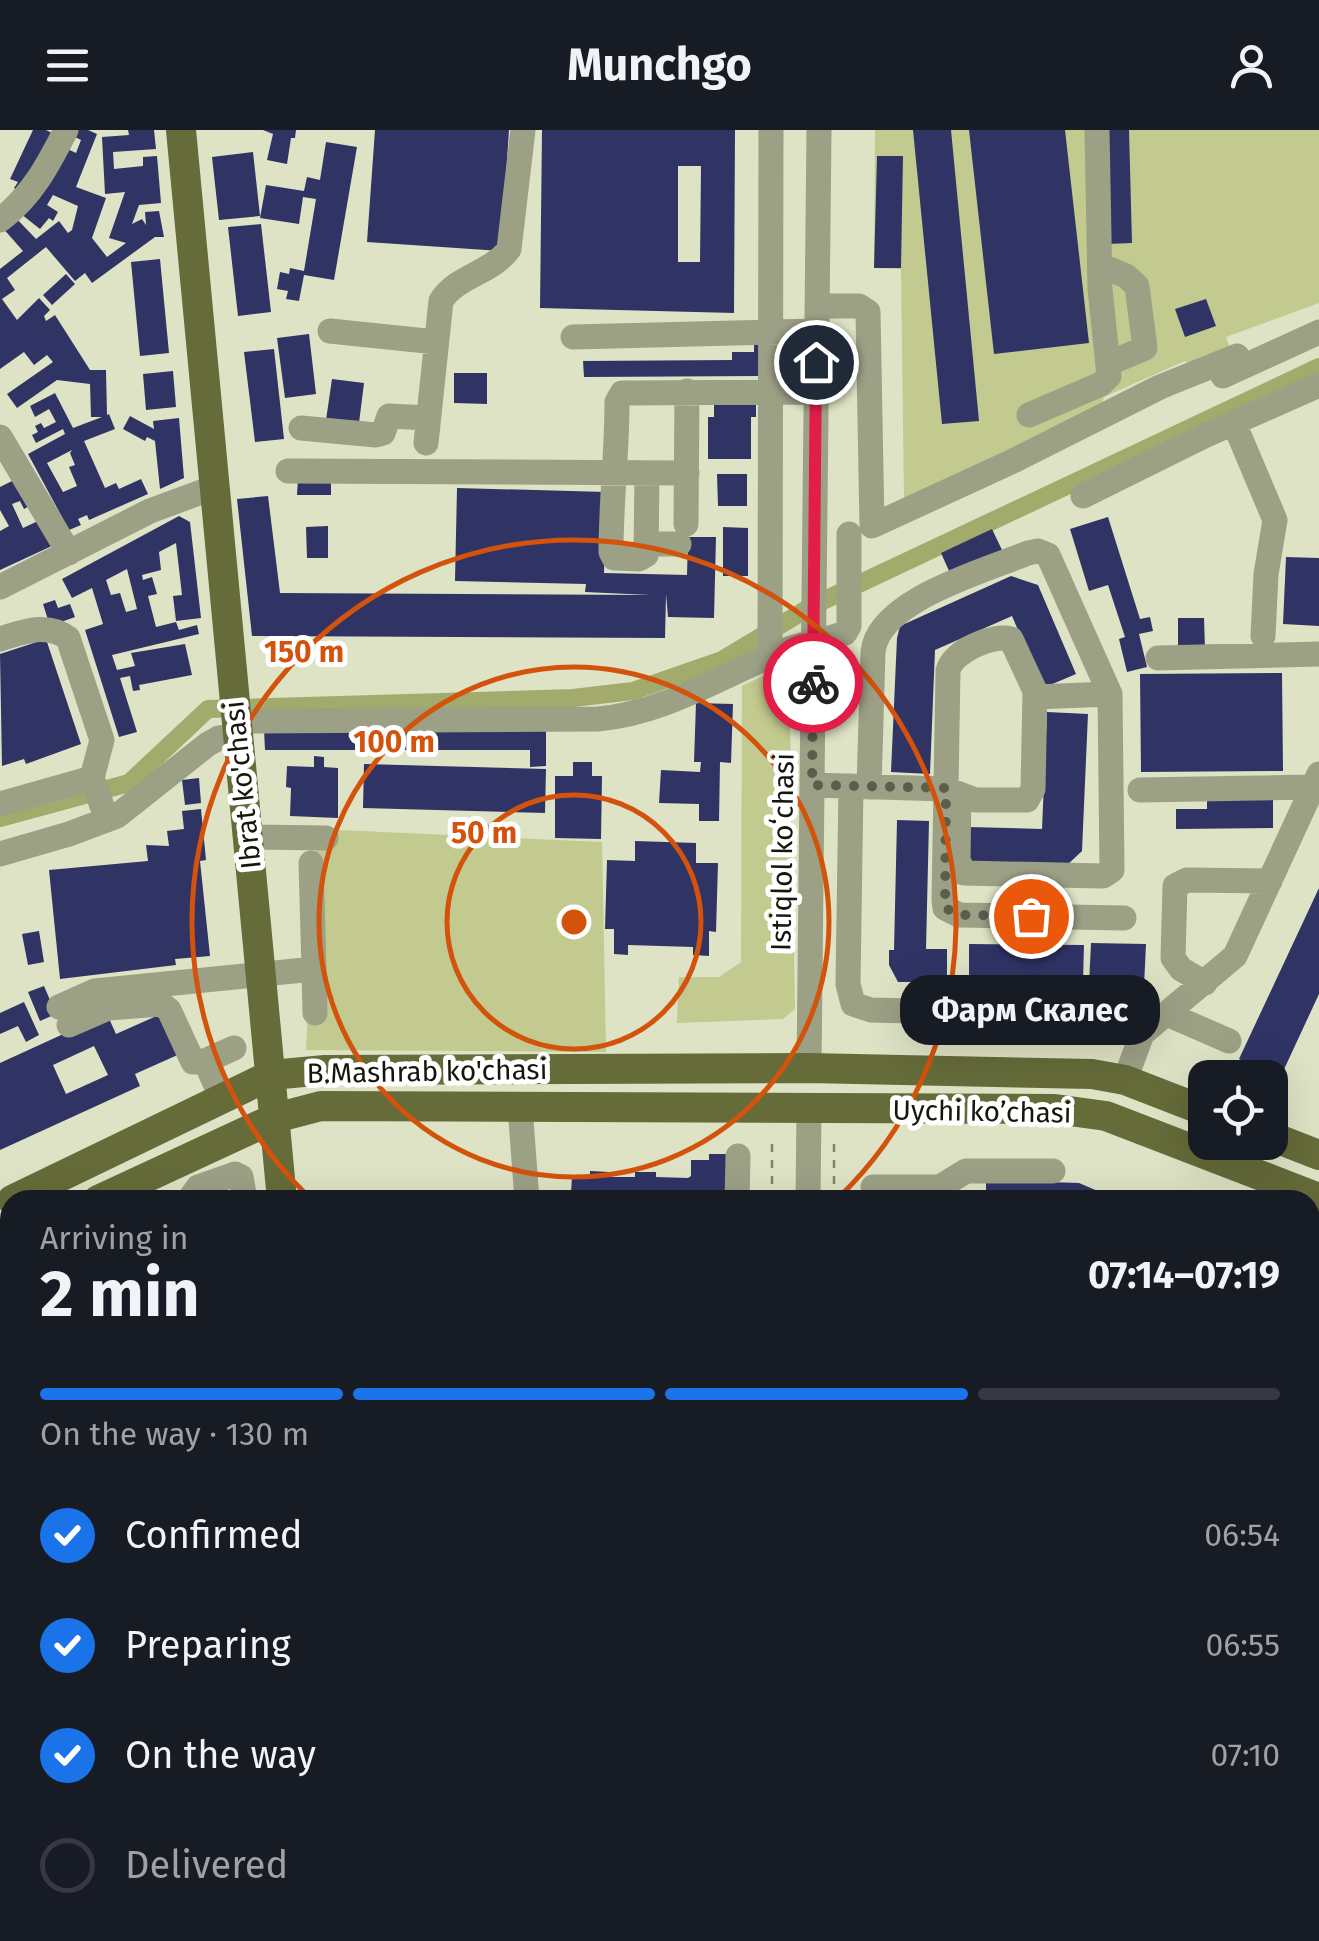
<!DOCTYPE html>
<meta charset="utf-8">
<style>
body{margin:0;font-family:"Fira Sans",sans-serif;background:#20242c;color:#f1f3f6;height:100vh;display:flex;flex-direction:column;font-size:38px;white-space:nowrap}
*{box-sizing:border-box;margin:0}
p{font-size:32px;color:#9ea1a6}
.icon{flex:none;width:55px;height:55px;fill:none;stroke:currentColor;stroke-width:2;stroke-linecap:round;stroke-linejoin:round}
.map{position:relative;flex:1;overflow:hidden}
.side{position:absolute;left:0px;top:1060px;width:1320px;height:752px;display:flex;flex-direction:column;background:#171b24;border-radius:30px 30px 0 0;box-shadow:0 10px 40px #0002}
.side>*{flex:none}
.tools{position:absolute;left:1188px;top:930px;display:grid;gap:20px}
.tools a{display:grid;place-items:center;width:100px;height:100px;border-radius:20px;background:#171b24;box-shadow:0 10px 40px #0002;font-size:50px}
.pin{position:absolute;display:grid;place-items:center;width:85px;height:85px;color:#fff;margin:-42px;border:5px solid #fff;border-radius:50%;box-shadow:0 2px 10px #0007}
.courier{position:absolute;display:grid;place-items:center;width:100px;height:100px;margin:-50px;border:8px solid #e11d48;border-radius:50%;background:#fff;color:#222;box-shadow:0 2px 12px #0007}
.bubble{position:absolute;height:70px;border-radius:30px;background:#171b24;box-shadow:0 10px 40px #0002;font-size:32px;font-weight:700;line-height:70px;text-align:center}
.summary em{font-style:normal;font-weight:700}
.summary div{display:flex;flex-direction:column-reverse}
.summary{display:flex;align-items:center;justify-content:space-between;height:170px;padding:0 40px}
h1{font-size:65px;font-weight:700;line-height:75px}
.bar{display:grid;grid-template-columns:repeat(4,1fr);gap:15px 10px;align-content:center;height:120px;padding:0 40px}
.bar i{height:12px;border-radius:8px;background:#363941}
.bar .on{background:#1a73e8}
.bar p{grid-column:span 4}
ol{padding:0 40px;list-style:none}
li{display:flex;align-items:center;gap:30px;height:110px}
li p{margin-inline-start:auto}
li .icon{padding:10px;border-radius:50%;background:#1a73e8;color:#fff;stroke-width:4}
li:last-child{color:#9ea1a6}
li i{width:55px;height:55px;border:5px solid #363941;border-radius:50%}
header{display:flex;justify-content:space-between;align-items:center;height:130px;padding:0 40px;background:#171b24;font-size:45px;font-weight:700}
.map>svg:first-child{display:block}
.green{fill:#c2ca8f}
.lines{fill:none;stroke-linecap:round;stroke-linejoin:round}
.canal{stroke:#a2ab6c;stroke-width:18}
.building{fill:#2f3465;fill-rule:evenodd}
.path{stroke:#80836e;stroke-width:2.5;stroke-dasharray:8 8;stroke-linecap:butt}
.minor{stroke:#9ca085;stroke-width:25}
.major{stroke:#656b39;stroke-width:30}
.done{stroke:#5b5e4d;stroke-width:10;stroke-dasharray:0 18}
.route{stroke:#e11d48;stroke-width:12}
.ring{fill:none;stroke:#d3520c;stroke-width:5}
.labels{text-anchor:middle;stroke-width:10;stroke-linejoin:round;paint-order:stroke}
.street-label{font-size:28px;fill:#15170c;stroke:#fff}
.centre{fill:#d3520c;stroke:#fff;stroke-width:5}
.ring-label{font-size:30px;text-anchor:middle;font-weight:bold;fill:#d3520c;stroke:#fff;stroke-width:10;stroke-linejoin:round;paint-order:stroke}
</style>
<header><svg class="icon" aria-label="menu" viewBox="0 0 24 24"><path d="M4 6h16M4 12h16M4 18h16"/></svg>Munchgo<svg class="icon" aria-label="person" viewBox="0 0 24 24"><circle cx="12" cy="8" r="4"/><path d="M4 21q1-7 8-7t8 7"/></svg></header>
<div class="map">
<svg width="1319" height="1811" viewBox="0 0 1319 1811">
<rect width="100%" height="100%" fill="#dee3c5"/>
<!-- green -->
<path class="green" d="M 875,0 L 1319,0 L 1319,173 L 1226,207 L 1231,220 L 1191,236 L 1185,231 L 1104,267 L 1101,279 L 904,370 L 901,139 L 874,138 Z
M 789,533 L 795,879 L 783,889 L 677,893 L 679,847 L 719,847 L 741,832 L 742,556 Z
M 317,699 L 602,712 L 606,922 L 306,920 Z
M 585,1803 L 1084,1803 L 1083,1811 L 586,1811 Z
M 1124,1803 L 1124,1802 L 1301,1803 L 1290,1811 L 1124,1811 Z"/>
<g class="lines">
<!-- canal -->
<path class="canal" d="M 0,688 L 129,653 L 208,579 L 573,568 L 633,561 L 722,530 L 812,476 L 1319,237"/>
</g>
<!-- building -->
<path class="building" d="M 33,0 L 46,0 L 60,7 L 24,66 L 14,58 L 18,52 L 10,49 Z
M 69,0 L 88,0 L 97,4 L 76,57 L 106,68 L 92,108 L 107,127 L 126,113 L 109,108 L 125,62 L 105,64 L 102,7 L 129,5 L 128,0 L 154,0 L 156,19 L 113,22 L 114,39 L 143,36 L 143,27 L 157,26 L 161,73 L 139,75 L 132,94 L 142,89 L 146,95 L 145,82 L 159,81 L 164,107 L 155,107 L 92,153 L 85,143 L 75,151 L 46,117 L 7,148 L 15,160 L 2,169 L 17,190 L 39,168 L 50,180 L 44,186 L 46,191 L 55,185 L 90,240 L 106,240 L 107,285 L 109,284 L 115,299 L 84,311 L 105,358 L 116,353 L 119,359 L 141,349 L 148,364 L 89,390 L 87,385 L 78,389 L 81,395 L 69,400 L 28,324 L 65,304 L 63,299 L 36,313 L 32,305 L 38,302 L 35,296 L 41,293 L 44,298 L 56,292 L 49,279 L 35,287 L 30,276 L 55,263 L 73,298 L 102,287 L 91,287 L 90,254 L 57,250 L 17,278 L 7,264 L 53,232 L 47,225 L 34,235 L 24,222 L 0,239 L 0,139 L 23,121 L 1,96 L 14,86 L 36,109 L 59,91 L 68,103 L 72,100 L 78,76 L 53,65 L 47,75 L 58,82 L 53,91 L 49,88 L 40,99 L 21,84 L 59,15 L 76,23 L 81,10 L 67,3 ZM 72,320 L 70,323 L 75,335 L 69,337 L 77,356 L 63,362 L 47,333 Z
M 263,0 L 296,0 L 295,8 L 291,8 L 287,34 L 267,30 L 273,4 Z
M 375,0 L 509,0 L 501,121 L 367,112 Z
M 542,0 L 735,0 L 734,183 L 540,178 ZM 678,36 L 701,36 L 700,132 L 678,132 Z
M 913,0 L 951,0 L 979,291 L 942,294 Z
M 969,0 L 1065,0 L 1089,213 L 994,224 Z
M 1104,0 L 1129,0 L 1132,113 L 1107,114 Z
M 326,12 L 357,17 L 334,150 L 304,145 L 299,171 L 286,169 L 288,161 L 277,159 L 280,142 L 289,144 L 290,138 L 304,141 L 316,69 L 303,67 L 299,94 L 260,88 L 266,55 L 304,61 L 307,47 L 320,50 Z
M 253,22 L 260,86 L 219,90 L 212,27 Z
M 877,26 L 903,26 L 901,138 L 874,138 Z
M 261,94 L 271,182 L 238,186 L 228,97 Z
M 160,129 L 169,223 L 140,226 L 131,132 Z
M 66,144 L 75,154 L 52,175 L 43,165 Z
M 1206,169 L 1216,196 L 1185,207 L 1175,179 Z
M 309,204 L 316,264 L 285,268 L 277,208 Z
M 754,212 L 761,212 L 761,246 L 584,247 L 583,231 L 732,230 L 732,222 L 754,222 Z
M 274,219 L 284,309 L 255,312 L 244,222 Z
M 173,241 L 176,277 L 146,280 L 143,244 Z
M 454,243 L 487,243 L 487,274 L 454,273 Z
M 332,249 L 364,253 L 358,301 L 325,297 Z
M 714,269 L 756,269 L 756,287 L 751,287 L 751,329 L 708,329 L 708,287 L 714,287 Z
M 130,286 L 154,299 L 153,291 L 179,288 L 184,348 L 160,359 L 155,311 L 147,307 L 145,311 L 123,299 Z
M 717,344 L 747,344 L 747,376 L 718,376 Z
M 298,348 L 331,348 L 331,365 L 297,365 Z
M 14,350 L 33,374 L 24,379 L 20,371 L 12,374 L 23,398 L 38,391 L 54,415 L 0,440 L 0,401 L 9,396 L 0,380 L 0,357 Z
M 457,358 L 606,362 L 604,443 L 687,445 L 688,407 L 716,407 L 714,488 L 668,487 L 666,464 L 665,508 L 252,506 L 237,369 L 268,366 L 280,463 L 651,465 L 585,462 L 586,454 L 455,451 Z
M 179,386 L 190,392 L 201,488 L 176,491 L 173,466 L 182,465 L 176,413 L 159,422 L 161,440 L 142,445 L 143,450 L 152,447 L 157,464 L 148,466 L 156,497 L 176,492 L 179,500 L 197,495 L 199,504 L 112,525 L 117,540 L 135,536 L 131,523 L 185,514 L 192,545 L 139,555 L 140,560 L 133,561 L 130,546 L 120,548 L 137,602 L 119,607 L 85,500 L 103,494 L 92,458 L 72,468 L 62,449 ZM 127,439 L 137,479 L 126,482 L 120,463 L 111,465 L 106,450 Z
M 1108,387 L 1140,489 L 1150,487 L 1153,501 L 1139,504 L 1147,537 L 1127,542 L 1119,509 L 1125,507 L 1108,455 L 1089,461 L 1070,399 Z
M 328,396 L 328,428 L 307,428 L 306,397 Z
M 723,397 L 748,398 L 748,446 L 723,446 Z
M 992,399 L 1002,420 L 950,443 L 941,423 Z
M 1286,427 L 1319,428 L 1319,496 L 1283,494 Z
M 1011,446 L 1038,455 L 1076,544 L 1043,558 L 1012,486 L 935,520 L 930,644 L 891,642 L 897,508 L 900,496 Z
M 55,470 L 58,478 L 70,474 L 75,487 L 50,496 L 43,474 Z
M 1178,488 L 1204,488 L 1205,519 L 1178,520 Z
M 46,509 L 81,614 L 26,634 L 24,629 L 2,636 L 0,524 Z
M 1282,543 L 1283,641 L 1141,642 L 1140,544 Z
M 696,573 L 733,574 L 731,633 L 720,632 L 719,691 L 699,691 L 699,674 L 659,673 L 661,640 L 700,642 L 701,632 L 694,632 Z
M 1047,582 L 1088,584 L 1082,721 L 1065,737 L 967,735 L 968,697 L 1042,699 Z
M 264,600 L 546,600 L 546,636 L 530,637 L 530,620 L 265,620 Z
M 314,626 L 324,627 L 324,637 L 338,638 L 338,688 L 290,686 L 291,658 L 286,657 L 287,636 L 314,637 Z
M 573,632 L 592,632 L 592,646 L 602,646 L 601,709 L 555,708 L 555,646 L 573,646 Z
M 364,634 L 546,639 L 545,683 L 363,678 Z
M 199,648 L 201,673 L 185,675 L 182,650 Z
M 1273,668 L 1273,698 L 1176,699 L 1176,679 L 1207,679 L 1207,669 Z
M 201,679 L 206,730 L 200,731 L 210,826 L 175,829 L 176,835 L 60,849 L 49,740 L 148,731 L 146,715 L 169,716 L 167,701 L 184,699 L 182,681 Z
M 897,690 L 929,691 L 926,819 L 947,819 L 947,852 L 898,852 L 889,835 L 889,820 L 894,820 Z
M 635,711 L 696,713 L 696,733 L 718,733 L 716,802 L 709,801 L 709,826 L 693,825 L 693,817 L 628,815 L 628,825 L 614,824 L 614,799 L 605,799 L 607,730 L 635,731 Z
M 1319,758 L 1319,864 L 1280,948 L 1239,929 Z
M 39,801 L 44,832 L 28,835 L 22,804 Z
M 1091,813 L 1146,814 L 1144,856 L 1089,854 Z
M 969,814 L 1084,815 L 1083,851 L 969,850 Z
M 44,856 L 56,884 L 40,891 L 28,862 Z
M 24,872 L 39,905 L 26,912 L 18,896 L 0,904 L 0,883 Z
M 107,884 L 116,904 L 161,884 L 182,923 L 135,944 L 140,956 L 0,1020 L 0,933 ZM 94,916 L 108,945 L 66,964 L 53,935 Z
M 709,1024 L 726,1024 L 734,1063 L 682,1063 L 682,1070 L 566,1070 L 566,1062 L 571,1062 L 572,1047 L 590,1047 L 590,1041 L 609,1042 L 609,1047 L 635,1047 L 635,1042 L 656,1042 L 656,1047 L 688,1048 L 691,1046 L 691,1030 L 709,1030 Z
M 986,1050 L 1079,1053 L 1119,1070 L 1002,1070 L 1002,1065 L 986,1065 Z
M 1312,1253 L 1319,1256 L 1319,1369 L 1310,1391 Z
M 10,1378 L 10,1423 L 0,1428 L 0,1383 Z
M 1310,1497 L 1319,1499 L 1317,1545 L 1310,1543 Z
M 10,1516 L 10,1556 L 1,1560 L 0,1521 Z
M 10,1735 L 10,1778 L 0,1783 L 0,1740 Z
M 140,1802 L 177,1802 L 164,1811 L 128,1811 Z
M 607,1802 L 733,1802 L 733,1811 L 606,1811 Z"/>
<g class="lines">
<!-- path -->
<path class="path" d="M 772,1070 L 772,1006
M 834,1070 L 834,1007
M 1310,1448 L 1319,1451
M 1310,1471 L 1319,1474
M 1310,1625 L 1319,1637
M 1310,1656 L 1319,1668
M 1310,1688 L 1319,1684
M 1310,1759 L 1319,1760
M 1310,1776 L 1319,1778
M 1310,1799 L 1319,1792
M 384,1802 L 385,1811
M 469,1802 L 469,1811
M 542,1802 L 542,1811
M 820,1802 L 820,1811
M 593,1811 L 593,1802
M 792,1811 L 792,1802
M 1079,1811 L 1079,1802
M 1096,1811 L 1097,1802
M 1119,1811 L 1120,1802
M 1295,1811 L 1306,1802"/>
<!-- minor -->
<path class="minor" d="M 0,90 C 32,66 48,35 66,0
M 1100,135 L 1126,146 L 1137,156 L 1145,218 L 1110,233
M 817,176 L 859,176 L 868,182 L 872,396 L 1013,331 L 1160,257 L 1237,226
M 330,201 L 436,212
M 573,207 L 817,201
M 1223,246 L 1319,202
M 1029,285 L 1101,254 L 1109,246 L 1100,159 L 1097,0
M 1234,293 L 1275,390 L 1266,444 L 1263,506
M 301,298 L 376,305 L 383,303 L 389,286 L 428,288
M 0,307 L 69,423
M 426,313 L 441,171 C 456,146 492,143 509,119 L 523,0
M 288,341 L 687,343
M 647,343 L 646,425 L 639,429 L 614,428 L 611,422 C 611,371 617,323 617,272 L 622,263 L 816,262
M 1083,366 L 1204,306 L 1319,255
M 686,394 L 687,261
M 646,414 L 679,414
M 0,457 L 150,381 L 215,357
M 0,509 C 23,502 47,492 68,508 L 102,610 L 92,648
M 770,528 L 771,0
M 1158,528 L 1319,524
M 1035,567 L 1110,564
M 236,591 L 598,589 C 667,583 723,544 786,520 C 805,513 826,510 845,503 L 849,496 L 849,404
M 812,655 L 946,659 L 975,670 L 1027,670 L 1033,659 L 1035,561 L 1011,509 C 993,504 952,521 948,541 L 944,770 L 945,778 L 959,785 L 1124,788
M 851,656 L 848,854 L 853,874 L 871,880 L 1067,885 L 1091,887 L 1142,904
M 869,657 L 873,522 C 878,470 985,441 1028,423 L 1038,421 L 1048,425 L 1110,564 L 1112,740 L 1103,746 L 964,743 L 958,730 L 959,664
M 1140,660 L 1313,657
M 0,674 L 92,648 L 107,690
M 247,707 L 326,708
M 0,724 L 69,704 L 117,686 L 208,614 L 219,608 L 237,606
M 311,733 L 314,839
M 1205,853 L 1181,839 L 1173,828 L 1175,756 L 1187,750 L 1270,751
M 59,877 L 95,861 L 314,839 L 315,883
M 1167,884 L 1229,911
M 69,895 L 108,878 L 161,874 L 169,880 L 193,932 L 205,931
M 809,938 L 819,0
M 1125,950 L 1142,904 L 1235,826 L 1319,644
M 222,969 L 205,931 L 234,918
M 520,977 L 527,1070
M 873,1057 L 940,1057 L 966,1041 L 1053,1041
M 189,1070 L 198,1057 L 235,1044 L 241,1047 L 245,1070
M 737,1070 L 738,1026
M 808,1070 L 809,978
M 0,1474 L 10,1470
M 0,1576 L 10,1583
M 10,1615 L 2,1620 L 10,1635
M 565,1802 L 565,1811
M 104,1811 L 116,1802"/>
<!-- major -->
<path class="major" d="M 181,0 L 282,1070
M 1270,1006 L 1319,1025
M 12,1070 L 271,945 L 325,940 L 809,938 L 1092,944 L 1125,950 L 1205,981
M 98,1070 L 275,988 L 321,976 L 1055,979 L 1106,986 L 1319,1068
M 0,1116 L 10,1111
M 349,1802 L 350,1811"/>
</g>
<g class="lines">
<!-- done -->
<path class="done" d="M 813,553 L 812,655 L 946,658 L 945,778 L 959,785 L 1031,786"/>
<!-- route -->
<path class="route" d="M 813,553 L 816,232"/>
</g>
<!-- distance rings -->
<g class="ring">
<circle cx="574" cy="792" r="127"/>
<circle cx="574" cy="792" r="255"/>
<path d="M311 1069A382 382 0 1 1 837 1069"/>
</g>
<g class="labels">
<!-- street labels -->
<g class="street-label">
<text transform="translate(242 655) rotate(-96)" y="10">Ibrat ko'chasi</text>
<text transform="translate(782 722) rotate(-89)" y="10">Istiqlol koʻchasi</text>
<text transform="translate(427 941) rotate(-1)" y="10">B.Mashrab ko'chasi</text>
<text transform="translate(982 981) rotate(1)" y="10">Uychi ko’chasi</text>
</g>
</g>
<circle cx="574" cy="792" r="15" class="centre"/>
<g class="ring-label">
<text x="304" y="532">150 m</text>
<text x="394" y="622">100 m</text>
<text x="484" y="713">50 m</text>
</g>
</svg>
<div class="tools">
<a><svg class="icon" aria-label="locate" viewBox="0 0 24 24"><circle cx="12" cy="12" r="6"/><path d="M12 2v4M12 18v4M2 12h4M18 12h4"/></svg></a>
</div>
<div class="pin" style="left:1031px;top:786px;background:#ea580c"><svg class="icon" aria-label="bag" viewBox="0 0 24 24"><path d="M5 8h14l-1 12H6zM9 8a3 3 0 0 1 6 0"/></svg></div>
<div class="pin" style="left:816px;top:232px;background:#1f2937"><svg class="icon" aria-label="home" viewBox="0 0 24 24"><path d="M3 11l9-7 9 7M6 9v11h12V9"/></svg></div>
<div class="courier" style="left:813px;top:553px"><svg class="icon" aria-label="bike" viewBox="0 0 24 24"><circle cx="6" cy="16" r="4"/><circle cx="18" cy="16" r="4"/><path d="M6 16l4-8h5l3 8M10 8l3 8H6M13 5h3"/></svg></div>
<div class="bubble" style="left:900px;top:845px;width:260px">Фарм Скалес</div>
<section class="side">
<div class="summary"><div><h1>2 min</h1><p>Arriving in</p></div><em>07:14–07:19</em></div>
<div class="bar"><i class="on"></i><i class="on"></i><i class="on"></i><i></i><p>On the way · 130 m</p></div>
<ol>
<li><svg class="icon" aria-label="check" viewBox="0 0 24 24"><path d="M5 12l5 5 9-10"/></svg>Confirmed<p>06:54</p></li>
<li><svg class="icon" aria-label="check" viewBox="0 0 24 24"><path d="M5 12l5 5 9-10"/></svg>Preparing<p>06:55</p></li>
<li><svg class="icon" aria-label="check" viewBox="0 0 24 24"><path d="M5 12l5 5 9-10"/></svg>On the way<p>07:10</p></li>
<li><i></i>Delivered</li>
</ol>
</section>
</div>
